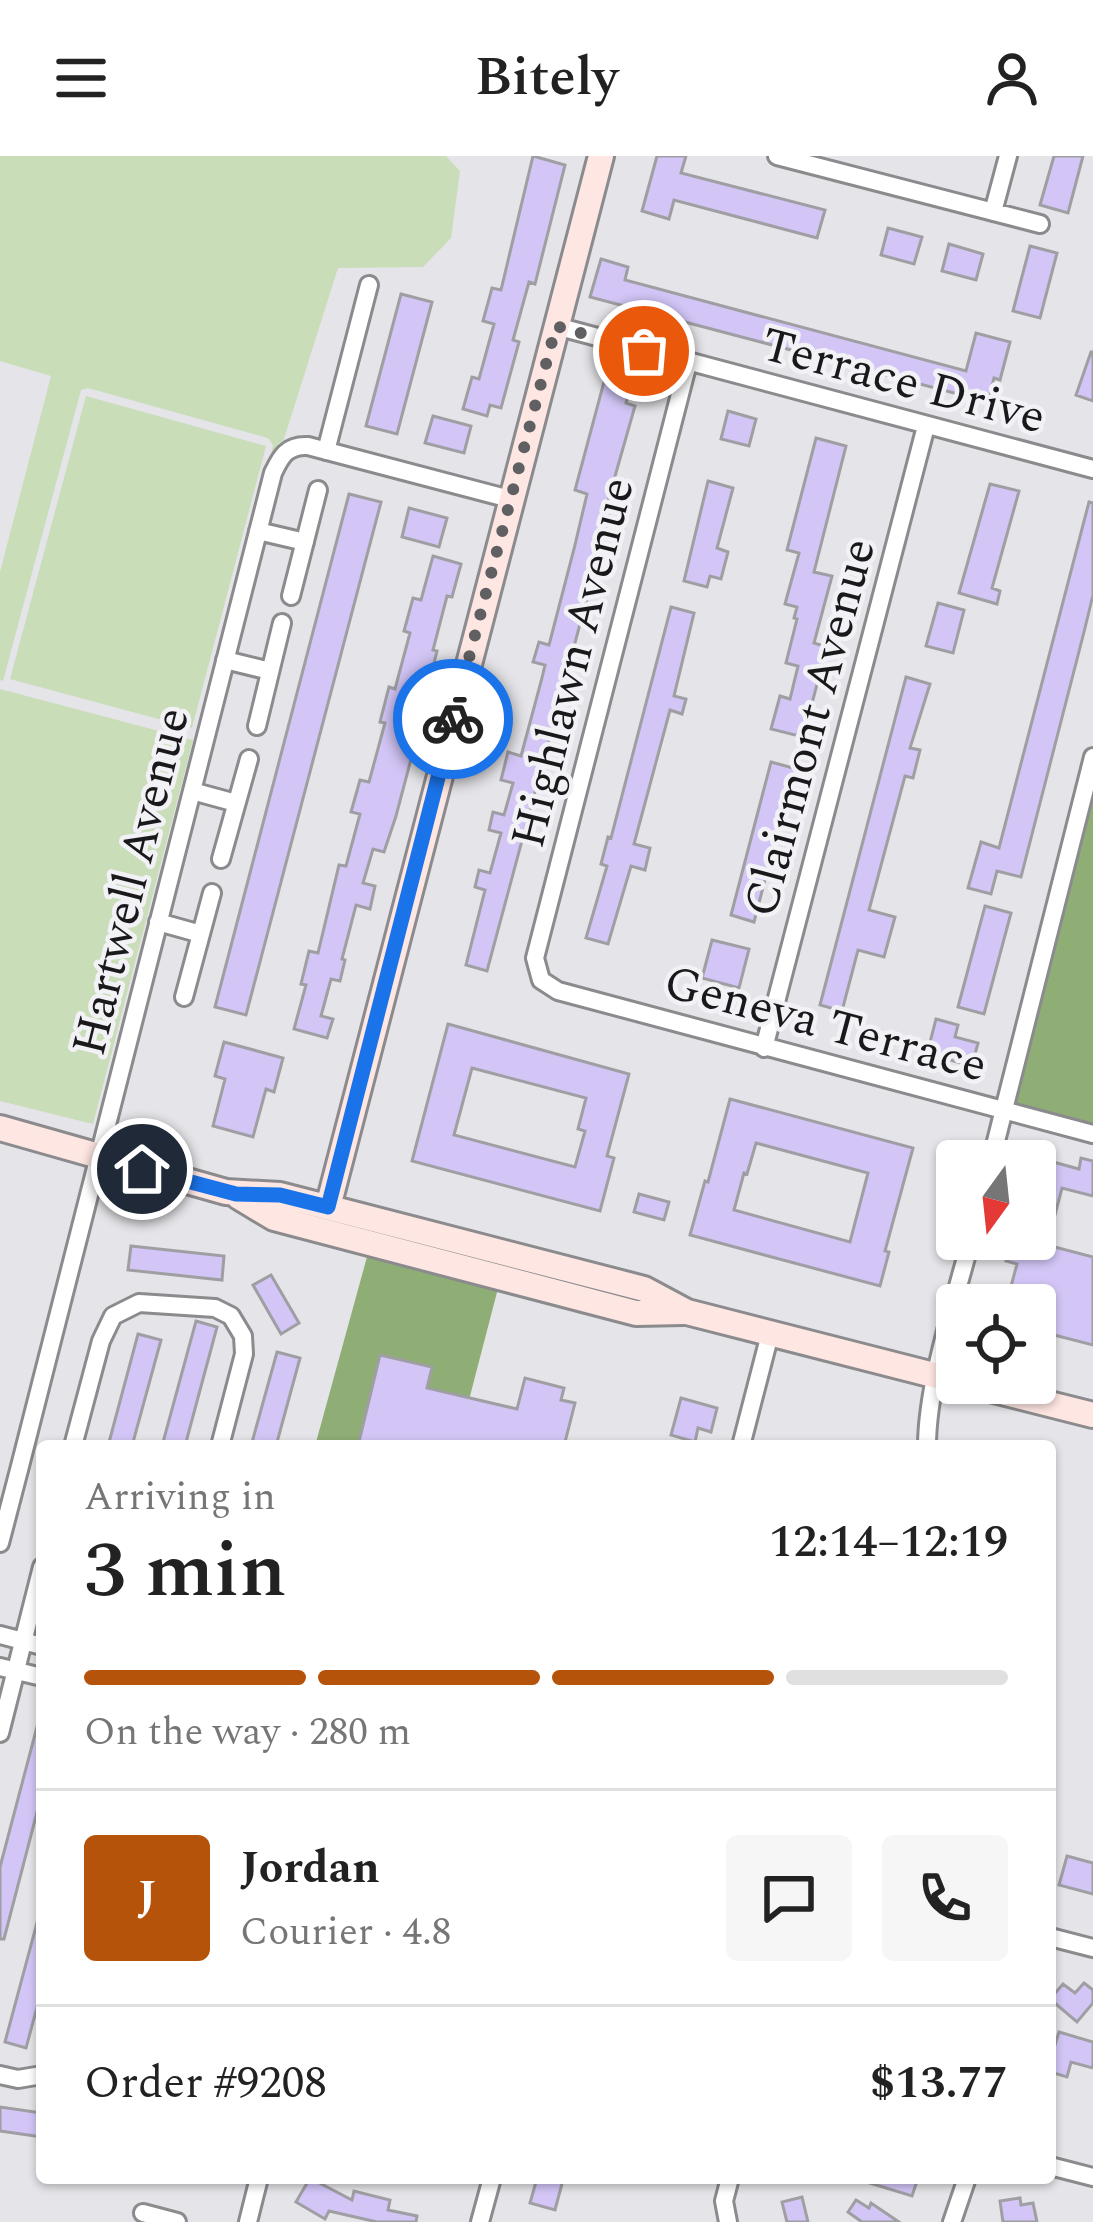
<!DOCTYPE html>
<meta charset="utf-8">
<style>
body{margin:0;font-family:Spectral,serif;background:#f6f6f6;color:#222;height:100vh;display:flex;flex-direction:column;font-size:45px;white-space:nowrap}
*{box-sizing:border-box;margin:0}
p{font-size:39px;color:#767676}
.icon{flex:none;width:66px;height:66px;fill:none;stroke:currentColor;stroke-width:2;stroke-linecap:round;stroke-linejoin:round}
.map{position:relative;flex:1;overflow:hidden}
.panel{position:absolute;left:36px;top:1284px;width:1020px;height:744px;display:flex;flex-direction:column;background:#fff;border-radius:12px;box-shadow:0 3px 9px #0004}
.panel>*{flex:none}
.needle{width:78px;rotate:195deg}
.controls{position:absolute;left:936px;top:984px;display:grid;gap:24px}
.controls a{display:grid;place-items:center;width:120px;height:120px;border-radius:12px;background:#fff;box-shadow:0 3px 9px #0004;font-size:60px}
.pin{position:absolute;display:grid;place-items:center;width:102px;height:102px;color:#fff;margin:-51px;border:6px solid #fff;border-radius:50%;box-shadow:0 3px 12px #0007}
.courier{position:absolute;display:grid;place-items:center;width:120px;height:120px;margin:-60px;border:9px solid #1a73e8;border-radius:50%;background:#fff;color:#222;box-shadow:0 3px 15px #0007}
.summary em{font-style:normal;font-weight:600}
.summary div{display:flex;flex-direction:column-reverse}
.summary{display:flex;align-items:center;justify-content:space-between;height:204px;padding:0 48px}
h1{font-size:78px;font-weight:600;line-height:90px}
.bar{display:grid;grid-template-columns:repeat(4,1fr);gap:18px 12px;align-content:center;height:144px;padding:0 48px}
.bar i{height:15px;border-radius:9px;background:#e0e0e0}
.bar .on{background:#b45309}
.bar p{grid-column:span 4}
.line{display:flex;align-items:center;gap:30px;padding:0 48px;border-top:3px solid #e0e0e0}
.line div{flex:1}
.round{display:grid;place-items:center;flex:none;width:126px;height:126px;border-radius:12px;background:#f6f6f6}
header{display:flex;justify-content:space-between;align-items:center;height:156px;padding:0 48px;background:#fff;font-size:54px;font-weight:600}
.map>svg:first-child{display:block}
.green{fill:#c8ddb8}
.forest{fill:#8eae75}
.building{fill:#d3c6f7;stroke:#9f9ea2;stroke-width:3;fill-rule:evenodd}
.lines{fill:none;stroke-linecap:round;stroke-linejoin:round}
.street-casing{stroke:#8b8b8e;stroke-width:22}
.secondary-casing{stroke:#8b8b8e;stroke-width:30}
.street{stroke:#fff;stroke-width:16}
.secondary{stroke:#fee6e2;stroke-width:24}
.done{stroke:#605f62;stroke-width:12;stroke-dasharray:0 21.6}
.route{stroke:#1a73e8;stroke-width:15}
.labels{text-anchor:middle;stroke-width:9;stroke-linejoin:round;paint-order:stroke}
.street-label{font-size:48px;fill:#19181a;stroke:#f2f1f5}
</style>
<header><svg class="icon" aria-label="menu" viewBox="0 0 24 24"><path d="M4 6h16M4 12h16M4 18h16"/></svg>Bitely<svg class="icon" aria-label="person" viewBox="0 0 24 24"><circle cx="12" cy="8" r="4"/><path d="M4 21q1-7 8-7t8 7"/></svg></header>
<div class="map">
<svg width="1093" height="2066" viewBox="0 0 1093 2066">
<rect width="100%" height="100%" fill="#e5e4e8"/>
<!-- green -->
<path class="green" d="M 0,0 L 446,0 L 460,15 L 451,82 L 423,111 L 338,112 L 283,286 L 277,288 L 278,292 L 270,304 L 273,289 L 268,282 L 88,232 L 81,234 L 3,525 L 0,524 L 0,416 L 51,220 L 0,205 Z
M 86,240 L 266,290 L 192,572 L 10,523 Z
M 0,533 L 193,584 L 93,968 L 0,945 Z"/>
<!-- forest -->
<path class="forest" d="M 1093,636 L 1093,967 L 1014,947 Z
M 373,1079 L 502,1117 L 457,1290 L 315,1290 Z"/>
<!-- building -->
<path class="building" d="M 533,0 L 565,9 L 535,128 L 529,126 L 513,184 L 519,186 L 501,252 L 490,249 L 487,260 L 463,253 L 472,221 L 479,223 L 494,168 L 483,165 L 492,132 L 501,134 Z
M 657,0 L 686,0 L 681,17 L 825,54 L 817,82 L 674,44 L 669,63 L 642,55 Z
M 1054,0 L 1083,0 L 1068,57 L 1040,49 Z
M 888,72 L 922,81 L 914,108 L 881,99 Z
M 949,88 L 983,98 L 976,124 L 942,115 Z
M 1030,90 L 1057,97 L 1040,162 L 1013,155 Z
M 601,103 L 628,111 L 625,124 L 966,215 L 976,177 L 1010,186 L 1000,224 L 994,222 L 988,246 L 590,141 Z
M 401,138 L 432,146 L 397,278 L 366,270 Z
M 1091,196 L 1093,196 L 1093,245 L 1076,239 Z
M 605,222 L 631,229 L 626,247 L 635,250 L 604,359 L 609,360 L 487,815 L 466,809 L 485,734 L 475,731 L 479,714 L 490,717 L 501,677 L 489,674 L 493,656 L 504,659 L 513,627 L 501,624 L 508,596 L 521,600 L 542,522 L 545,509 L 533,506 L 539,486 L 549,489 L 574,393 L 587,338 L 575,334 Z
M 728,255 L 756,263 L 749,290 L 721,283 Z
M 433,260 L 471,270 L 464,297 L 425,287 Z
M 816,282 L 846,290 L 814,416 L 832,420 L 814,487 L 827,491 L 803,581 L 771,573 L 780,540 L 790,543 L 798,510 L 786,507 L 797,463 L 794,462 L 797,451 L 785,448 L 799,397 L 787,394 Z
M 708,325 L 733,332 L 717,392 L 728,396 L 721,423 L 710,420 L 707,431 L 684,425 Z
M 990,328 L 1019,335 L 992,432 L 1000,435 L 997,448 L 959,437 Z
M 349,338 L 381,346 L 246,859 L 215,851 Z
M 1089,346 L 1093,347 L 1093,439 L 1084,476 L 1021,721 L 997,715 L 991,738 L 968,732 L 981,686 L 999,692 Z
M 409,352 L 447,362 L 439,391 L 402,381 Z
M 433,400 L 461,408 L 452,441 L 447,440 L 433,494 L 437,495 L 431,519 L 421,516 L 412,550 L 424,554 L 396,660 L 384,696 L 373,693 L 363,727 L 375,730 L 370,753 L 356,749 L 342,803 L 345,804 L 340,825 L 331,823 L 321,860 L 333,863 L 327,882 L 294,873 L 306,829 L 301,828 L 309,795 L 318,797 L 339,709 L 346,710 L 360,658 L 351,656 L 360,624 L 369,626 L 385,567 L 380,566 L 389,531 L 395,533 L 410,477 L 404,475 L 413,442 L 421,444 Z
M 938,447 L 964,454 L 953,497 L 926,490 Z
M 671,451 L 694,457 L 674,540 L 686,543 L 682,558 L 670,554 L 634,688 L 650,692 L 645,714 L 631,710 L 608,788 L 586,782 L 607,710 L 601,708 L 608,681 L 611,682 Z
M 906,521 L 930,528 L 910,592 L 920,594 L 913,622 L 905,620 L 869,754 L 895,761 L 884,801 L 858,794 L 842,855 L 820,849 Z
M 771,606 L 797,613 L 787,648 L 785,647 L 754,766 L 731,759 Z
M 985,750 L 1011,757 L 984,858 L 958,851 Z
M 712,784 L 749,793 L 739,832 L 702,822 Z
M 936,863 L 958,869 L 955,881 L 978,887 L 972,910 L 927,898 Z
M 448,868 L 629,918 L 607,1000 L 614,1002 L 600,1055 L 412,1005 ZM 472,912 L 586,942 L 578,973 L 585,975 L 575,1011 L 454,979 Z
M 224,886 L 283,902 L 274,936 L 266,933 L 253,981 L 213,970 L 225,923 L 215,920 Z
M 730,943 L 913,992 L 885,1095 L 889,1096 L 880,1130 L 690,1079 L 705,1025 L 708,1026 ZM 756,987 L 868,1017 L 850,1086 L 734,1054 L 744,1017 L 747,1018 Z
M 1035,1001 L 1079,1013 L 1081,1002 L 1093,1005 L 1093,1040 L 1062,1032 L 1047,1089 L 1093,1101 L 1093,1189 L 1035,1174 L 1035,1149 L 1006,1149 L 1017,1108 L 1006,1105 L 1012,1083 L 1035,1083 Z
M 639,1038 L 669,1046 L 664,1064 L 634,1056 Z
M 131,1090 L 224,1100 L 222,1124 L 128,1114 Z
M 271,1119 L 299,1167 L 281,1178 L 253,1129 Z
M 196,1165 L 217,1171 L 185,1290 L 162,1290 Z
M 138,1178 L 161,1184 L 132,1290 L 108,1290 Z
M 277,1196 L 300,1202 L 276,1290 L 251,1290 Z
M 380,1199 L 432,1211 L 427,1232 L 517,1253 L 525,1222 L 564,1232 L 561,1244 L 575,1247 L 564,1290 L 358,1290 Z
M 681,1242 L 717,1252 L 711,1276 L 698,1272 L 695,1286 L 671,1279 Z
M 38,1567 L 42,1568 L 42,1637 L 4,1783 L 0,1783 L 0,1711 Z
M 1067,1700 L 1093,1707 L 1093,1738 L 1059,1729 Z
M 38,1763 L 42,1764 L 42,1833 L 26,1892 L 5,1886 Z
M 1084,1827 L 1093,1834 L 1093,1847 L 1077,1866 L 1050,1843 L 1063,1828 L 1075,1837 Z
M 1059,1876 L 1093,1886 L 1093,1912 L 1071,1906 L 1067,1921 L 1050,1916 L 1050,1887 L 1055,1889 Z
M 0,1951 L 42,1957 L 42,1981 L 0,1975 Z
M 310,2022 L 352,2044 L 354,2035 L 390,2044 L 388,2054 L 417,2060 L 416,2066 L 377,2066 L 329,2055 L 325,2063 L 296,2046 Z
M 537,2022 L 563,2024 L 555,2054 L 530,2047 Z
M 864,2022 L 918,2022 L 912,2040 L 863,2025 Z
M 802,2041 L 808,2066 L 787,2066 L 782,2046 Z
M 1020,2042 L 1021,2049 L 1033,2047 L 1037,2066 L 1003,2066 L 1000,2045 Z
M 856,2044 L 869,2052 L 871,2047 L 899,2066 L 862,2066 L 848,2056 Z"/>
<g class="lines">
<!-- street casing -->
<g class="street-casing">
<path id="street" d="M 777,0 L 1040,68
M 993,56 L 1008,0
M 556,170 L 1093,313
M 688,207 L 535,802 L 541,824 L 558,835 L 1093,978
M 326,295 L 369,129
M 258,375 L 305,386
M 291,440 L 318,334
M 225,504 L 270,515
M 257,570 L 282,467
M 192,635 L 236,647
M 221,703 L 249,603
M 158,766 L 201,778
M 184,841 L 212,737
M 764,892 L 926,270
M 991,1005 L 1093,601
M 73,1290 L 101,1185 L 113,1160 L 139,1147 L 215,1152 L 231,1160 L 243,1180 L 244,1198 L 220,1290
M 741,1290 L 770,1178
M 927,1290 C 927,1229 955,1144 971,1083
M 0,1387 C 93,1031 182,674 273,317 C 281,300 287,289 308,290 L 510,343
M 0,1479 L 42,1490
M 0,1511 L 42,1521
M 0,1577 L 42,1411
M 1050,1781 L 1093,1792
M 0,1919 L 18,1923 L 42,1919
M 1050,2010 L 1093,2021
M 143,2057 L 177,2066
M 248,2066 L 259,2022
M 480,2066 L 492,2022
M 728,2066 L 724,2045 L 730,2022
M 952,2066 L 967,2022"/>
</g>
<!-- secondary casing -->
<g class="secondary-casing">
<path id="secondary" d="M 0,972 L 226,1036 L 280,1039 L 644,1133 L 687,1156 L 957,1225
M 239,1041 L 274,1062 L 636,1157 L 684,1156
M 328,1051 L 601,0
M 966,1227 L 1093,1259"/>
</g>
<!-- street -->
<use href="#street" class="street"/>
<!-- secondary -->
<use href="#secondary" class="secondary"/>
</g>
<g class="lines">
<!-- done -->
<path class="done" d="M 453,563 L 556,170 L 644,195"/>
<!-- route -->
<path class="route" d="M 142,1013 L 236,1038 L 280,1039 L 328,1051 L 453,563"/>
</g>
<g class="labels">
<!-- street labels -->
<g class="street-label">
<text transform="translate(904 223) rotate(15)" y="17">Terrace Drive</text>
<text transform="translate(571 506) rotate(-76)" y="17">Highlawn Avenue</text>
<text transform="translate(808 571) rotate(-75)" y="17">Clairmont Avenue</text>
<text transform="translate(129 725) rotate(-76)" y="17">Hartwell Avenue</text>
<text transform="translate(826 866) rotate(15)" y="17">Geneva Terrace</text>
</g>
</g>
</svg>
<div class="controls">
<a><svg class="needle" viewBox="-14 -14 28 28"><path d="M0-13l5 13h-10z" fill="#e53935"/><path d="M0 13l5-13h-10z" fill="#767676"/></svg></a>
<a><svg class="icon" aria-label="locate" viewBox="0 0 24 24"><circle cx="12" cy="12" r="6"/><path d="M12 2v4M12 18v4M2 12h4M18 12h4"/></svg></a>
</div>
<div class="pin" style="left:644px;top:195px;background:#ea580c"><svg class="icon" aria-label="bag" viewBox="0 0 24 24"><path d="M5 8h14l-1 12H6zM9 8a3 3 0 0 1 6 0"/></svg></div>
<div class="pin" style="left:142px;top:1013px;background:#1f2937"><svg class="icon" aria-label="home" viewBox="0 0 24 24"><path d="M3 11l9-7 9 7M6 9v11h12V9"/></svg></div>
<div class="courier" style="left:453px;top:563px"><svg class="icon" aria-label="bike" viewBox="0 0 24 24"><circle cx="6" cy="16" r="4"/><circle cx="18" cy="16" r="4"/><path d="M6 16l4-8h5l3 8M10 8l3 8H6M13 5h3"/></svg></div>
<section class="panel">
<div class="summary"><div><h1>3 min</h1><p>Arriving in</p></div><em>12:14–12:19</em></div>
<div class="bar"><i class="on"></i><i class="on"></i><i class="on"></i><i></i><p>On the way · 280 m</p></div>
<div class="line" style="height:216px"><b class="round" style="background:#b45309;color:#fff">J</b><div><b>Jordan</b><p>Courier · 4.8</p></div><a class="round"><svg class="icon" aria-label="chat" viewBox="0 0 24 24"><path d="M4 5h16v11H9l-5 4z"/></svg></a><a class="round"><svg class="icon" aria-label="phone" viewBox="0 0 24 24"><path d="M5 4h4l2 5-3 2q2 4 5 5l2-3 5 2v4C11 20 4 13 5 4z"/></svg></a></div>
<div class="line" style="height:156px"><div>Order #9208</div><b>$13.77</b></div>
</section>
</div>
